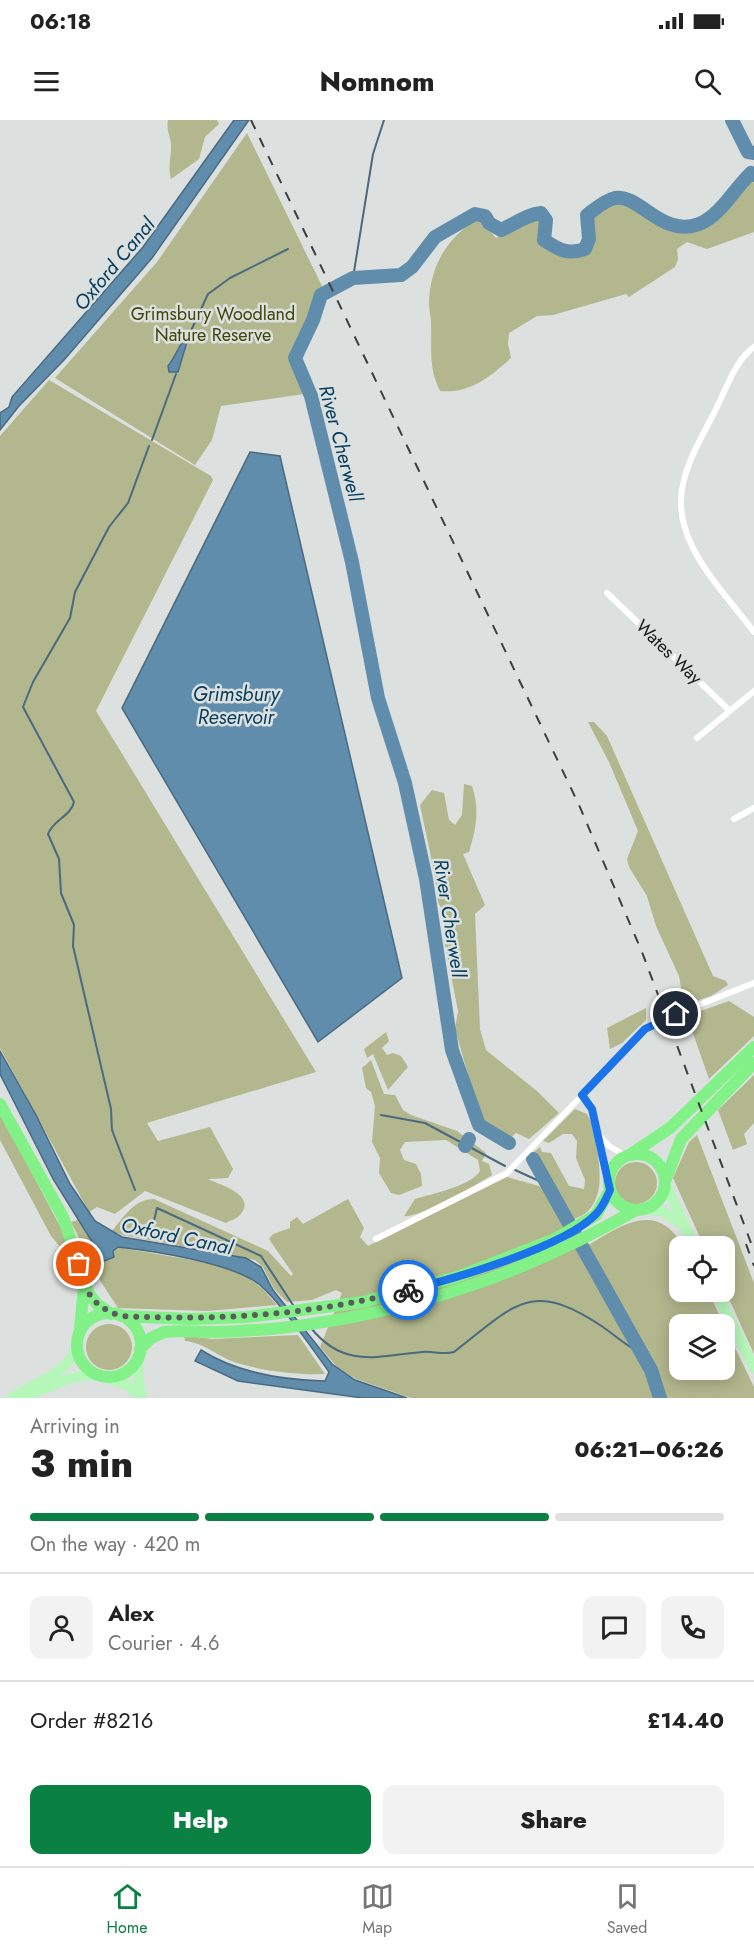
<!DOCTYPE html>
<meta charset="utf-8">
<style>
body{margin:0;font-family:Jost,sans-serif;background:#f2f2f2;color:#222;height:100vh;display:flex;flex-direction:column;font-size:22px;white-space:nowrap}
*{box-sizing:border-box;margin:0}
p{font-size:20px;color:#767676}
.icon{flex:none;width:33px;height:33px;fill:none;stroke:currentColor;stroke-width:2;stroke-linecap:round;stroke-linejoin:round}
.map{position:relative;height:1278px;overflow:hidden}
.side{display:flex;flex-direction:column;background:#fff;flex:1}
.side>*{flex:none}
.buttons{position:absolute;left:669px;top:1116px;display:grid;gap:12px}
.buttons a{display:grid;place-items:center;width:66px;height:66px;border-radius:12px;background:#fff;box-shadow:0 3px 15px #0003;font-size:30px}
.pin{position:absolute;display:grid;place-items:center;width:51px;height:51px;color:#fff;margin:-26px;border:3px solid #fff;border-radius:50%;box-shadow:0 2px 6px #0007}
.courier{position:absolute;display:grid;place-items:center;width:60px;height:60px;margin:-30px;border:4px solid #1a73e8;border-radius:50%;background:#fff;color:#222;box-shadow:0 2px 8px #0007}
.headline em{font-style:normal;font-weight:800}
.headline div{display:flex;flex-direction:column-reverse}
.headline{display:flex;align-items:center;justify-content:space-between;height:102px;padding:0 30px}
h1{font-size:39px;font-weight:800;line-height:45px}
.bar{display:grid;grid-template-columns:repeat(4,1fr);gap:9px 6px;align-content:center;height:72px;padding:0 30px}
.bar i{height:8px;border-radius:4px;background:#e0e0e0}
.bar .selected{background:#0b8043}
.bar p{grid-column:span 4}
.line{display:flex;align-items:center;gap:15px;padding:0 30px;border-top:2px solid #e0e0e0}
.line div{flex:1}
.round{display:grid;place-items:center;flex:none;width:63px;height:63px;border-radius:12px;background:#f2f2f2}
.action{display:flex;gap:12px;margin-top:auto;padding:12px 30px}
.action a{flex:1;height:69px;border-radius:12px;background:#0b8043;color:#fff;font-size:24px;font-weight:800;line-height:69px;text-align:center}
.action a+a{background:#f2f2f2;color:#222}
.status{display:flex;justify-content:space-between;align-items:center;height:42px;padding:0 30px;background:#fff;direction:ltr}
.status svg{height:16px;fill:currentColor}
header{display:flex;justify-content:space-between;align-items:center;height:78px;padding:0 30px;background:#fff;font-size:27px;font-weight:800}
.dock{display:flex;justify-content:space-around;align-items:center;height:84px;border-top:2px solid #e0e0e0;background:#fff;font-size:16px;color:#767676}
.dock a{display:grid;justify-items:center;gap:3px}
.dock .selected{color:#0b8043}
.map>svg:first-child{display:block}
.green{fill:#b2b78d}
.water{fill:#618dad;stroke:#4a6a80;stroke-width:1.5}
.lines{fill:none;stroke-linecap:round;stroke-linejoin:round}
.stream{stroke:#4a6a80;stroke-width:2}
.river{stroke:#618dad;stroke-width:14}
.street{stroke:#fff;stroke-width:6}
.primary{stroke:#b4f7b8;stroke-width:10}
.highway{stroke:#82f188;stroke-width:12}
.rail{stroke:#3d3e3e;stroke-width:2;stroke-dasharray:10 10;stroke-linecap:butt}
.done{stroke:#5b5d5d;stroke-width:6;stroke-dasharray:0 10.8}
.route{stroke:#1a73e8;stroke-width:8}
.labels{text-anchor:middle;stroke-width:5;stroke-linejoin:round;paint-order:stroke}
.park-label{font-size:18px;fill:#414507;stroke:#dce0df}
.street-label{font-size:18px;fill:#161717;stroke:#dce0df}
.water-label{font-size:20px;font-style:italic;fill:#043f60;stroke:#dce0df}
</style>
<div class="status"><b>06:18</b><svg viewBox="0 0 49 12"><path d="M0 12V9h3v3zM5 12V6h3v6zM10 12V3h3v9zM15 12V0h3v12zM26 1h20v11H26zM47 4h2v5h-2z"/></svg></div>
<header><svg class="icon" aria-label="menu" viewBox="0 0 24 24"><path d="M4 6h16M4 12h16M4 18h16"/></svg>Nomnom<svg class="icon" aria-label="search" viewBox="0 0 24 24"><circle cx="10" cy="10" r="6"/><path d="M15 15l6 6"/></svg></header>
<div class="map">
<svg width="754" height="1278" viewBox="0 0 754 1278">
<rect width="100%" height="100%" fill="#dce0df"/>
<!-- green -->
<path class="green" d="M 168,0 L 217,0 L 219,4 L 205,17 L 199,39 L 171,59 C 167,46 172,36 171,24 C 170,15 166,10 168,0 Z
M 247,13 L 322,166 L 288,238 L 304,274 L 221,286 L 212,320 L 195,345 L 55,258 L 157,142 Z
M 752,61 L 754,63 L 754,112 L 707,129 L 687,122 L 677,129 L 678,139 L 675,147 L 629,177 L 626,174 L 553,195 L 537,196 L 509,213 L 508,224 L 511,238 C 490,257 469,274 440,271 C 428,247 432,228 431,202 C 431,196 429,190 429,183 C 430,146 447,117 479,98 L 496,118 L 528,98 L 543,101 L 537,118 C 546,129 574,144 586,130 C 593,122 591,107 591,97 L 596,91 L 615,84 L 626,83 L 661,107 L 691,108 L 706,104 L 717,96 L 742,68 Z
M 49,260 L 211,356 L 213,360 L 96,591 L 316,952 L 147,1003 L 158,1021 L 210,1007 L 233,1049 L 228,1058 L 208,1059 C 220,1065 259,1075 239,1096 C 235,1100 230,1100 226,1103 L 145,1071 L 115,1094 L 97,1087 L 89,1092 L 0,928 L 0,316 Z
M 588,602 L 594,602 L 607,616 L 713,856 L 726,861 L 728,865 L 711,876 L 684,885 L 679,856 L 656,806 L 647,776 L 629,747 L 627,739 L 638,711 L 609,642 Z
M 464,664 L 472,666 C 480,689 476,709 469,732 L 463,734 L 485,785 L 475,794 L 480,909 L 486,930 L 538,972 L 559,993 L 529,1019 L 516,1013 L 511,1018 L 482,1004 L 455,909 L 458,891 L 444,819 L 446,797 L 438,782 L 435,756 L 420,685 L 432,670 L 444,673 L 449,700 L 455,705 L 462,695 Z
M 729,881 L 754,897 L 754,916 L 709,959 L 687,896 Z
M 646,888 L 646,900 L 622,923 L 610,929 L 607,908 Z
M 386,912 L 389,921 L 382,928 L 387,935 L 393,933 L 401,936 L 408,947 L 388,970 L 373,934 L 367,938 L 364,929 Z
M 371,940 L 384,974 L 395,975 L 403,990 L 411,995 L 457,1011 L 486,1033 L 482,1041 L 489,1044 L 492,1055 C 476,1065 418,1099 404,1096 L 415,1079 C 431,1074 471,1066 480,1051 L 478,1040 L 446,1020 L 405,1022 L 400,1030 L 404,1040 L 416,1044 L 421,1054 L 422,1066 L 399,1075 L 391,1073 L 379,1053 L 380,1038 L 372,1022 L 375,986 L 371,972 L 366,968 L 362,948 Z
M 754,955 L 754,1003 L 744,1014 L 747,1024 L 733,1030 L 718,990 Z
M 575,989 L 587,994 L 591,1002 C 598,1033 614,1090 570,1100 L 533,1033 L 540,1027 L 542,1032 L 551,1033 L 569,1066 L 584,1069 L 585,1060 L 576,1038 L 577,1021 L 572,1014 L 563,1014 L 549,1023 L 543,1021 Z
M 0,993 L 62,1110 L 72,1141 L 51,1116 L 0,1020 Z
M 697,1015 L 754,1163 L 754,1234 L 725,1170 L 724,1126 L 704,1126 L 673,1058 L 689,1022 Z
M615 1063a21 21 0 1 1 42 0a21 21 0 1 1-42 0Z
M 507,1057 L 542,1067 L 578,1131 C 616,1110 654,1076 683,1126 L 680,1126 L 680,1172 L 709,1172 L 723,1204 L 680,1204 L 680,1250 L 724,1250 L 725,1207 L 754,1267 L 754,1278 L 411,1278 L 356,1259 L 338,1248 L 320,1227 L 342,1173 L 336,1170 L 312,1180 L 287,1182 L 274,1169 L 263,1147 L 255,1140 L 122,1115 L 112,1111 C 124,1097 134,1079 154,1079 L 268,1131 L 291,1156 L 293,1154 L 269,1119 L 273,1114 L 290,1108 L 290,1102 L 297,1097 L 303,1104 L 348,1079 L 364,1108 L 360,1117 L 368,1126 Z
M 78,1100 L 104,1141 L 117,1127 L 220,1145 L 239,1151 L 262,1168 L 277,1185 L 207,1191 L 118,1188 L 101,1162 L 71,1102 Z
M86 1227a23 23 0 1 1 46 0a23 23 0 1 1-46 0Z
M 298,1215 L 325,1254 C 298,1255 263,1251 237,1243 C 218,1237 205,1223 185,1221 L 184,1216 L 213,1219 Z"/>
<!-- water -->
<path class="water" d="M 234,0 L 249,0 L 152,138 L 64,240 L 19,286 L 0,310 L 0,293 L 9,287 L 12,277 L 143,127 Z
M 189,215 L 178,252 L 169,252 L 168,246 C 177,235 178,224 189,215 Z
M 250,332 L 280,336 L 402,858 L 318,922 L 122,588 Z
M 0,931 L 36,995 L 70,1064 L 95,1101 L 122,1117 L 246,1138 L 261,1147 L 273,1170 L 332,1244 L 355,1260 L 407,1278 L 363,1278 L 238,1261 L 195,1241 L 201,1230 C 237,1253 283,1260 325,1261 L 329,1252 C 312,1228 281,1183 260,1165 C 233,1143 154,1131 118,1127 L 113,1131 L 114,1137 L 104,1141 L 53,1059 L 0,954 Z"/>
<g class="lines">
<!-- stream -->
<path class="stream" d="M 353,158 L 373,34 L 384,0
M 189,215 L 208,174 L 230,158 L 288,129
M 152,320 L 176,254
M 381,995 L 425,1003 L 505,1046
M 515,1050 L 548,1065
M 135,1070 L 112,1010 L 111,989 L 73,826 L 74,805 L 61,773 L 59,739 L 48,714 C 53,700 71,696 74,682 L 23,587 L 33,562 L 70,498 L 75,472 L 109,407 L 128,383 L 149,326
M 150,1118 L 157,1088 L 261,1136 L 293,1185
M 311,1208 C 344,1249 378,1236 422,1232 C 433,1231 443,1235 454,1232 C 515,1185 530,1158 603,1207 C 616,1216 626,1226 641,1233"/>
<!-- river -->
<path class="river" d="M 732,0 L 748,32 L 754,33
M 509,1023 L 479,1005 L 452,930 L 426,759 L 405,663 L 378,578 L 352,442 L 311,276 L 295,238 L 313,200 L 321,175 L 353,158 L 401,155 L 412,147 L 435,117 L 475,94 L 485,96 L 489,103 L 501,110 C 515,104 525,95 541,93 L 546,100 L 544,120 C 559,130 568,135 585,129 L 589,119 L 587,95 C 595,89 605,80 615,78 C 640,74 662,118 699,104 C 721,95 734,69 751,53 L 754,55
M 465,1026 L 469,1019
M 533,1039 L 651,1250 L 660,1278"/>
<!-- street -->
<path class="street" d="M 754,227 C 735,240 725,272 714,293 C 703,315 690,336 684,360 C 667,418 722,469 754,512
M 607,473 L 730,591
M 697,618 L 754,571
M 734,699 L 754,688
M 582,975 L 592,989 L 609,1063
M 598,1014 L 609,1026 L 626,1036
M 376,1119 L 507,1053 L 651,904 L 754,863"/>
<!-- primary -->
<path class="primary" d="M 666,1065 L 694,1126
M 646,1089 L 664,1092 L 679,1103
M 716,1172 L 754,1248
M 139,1236 L 138,1257 L 142,1277
M 104,1257 L 127,1265 L 142,1278
M 12,1278 C 34,1262 71,1254 77,1223
M 21,1278 C 49,1269 71,1251 102,1256"/>
<!-- highway -->
<path class="highway" d="M 0,984 L 63,1097 L 89,1174 L 97,1184 L 111,1194
M609 1062a28 28 0 1 1 56 0a28 28 0 1 1-56 0Z
M 631,1034 L 670,1008 L 754,927
M 666,1059 L 681,1019 L 754,943
M77 1225a32 32 0 1 1 64 0a32 32 0 1 1-64 0Z
M 121,1196 L 191,1199 L 247,1197 L 363,1182 L 457,1157 L 555,1119 L 596,1095 L 610,1070
M 80,1210 L 84,1165
M 140,1229 L 151,1218 L 164,1212 C 180,1210 197,1212 213,1212 C 236,1212 259,1210 281,1208 C 411,1193 524,1154 636,1090"/>
<!-- rail -->
<path class="rail" d="M 251,0 L 579,685 L 642,832 L 754,1131
M 746,1124 L 754,1146"/>
</g>
<g class="lines">
<!-- done -->
<path class="done" d="M 79,1144 C 86,1174 92,1186 121,1196 C 219,1201 313,1195 408,1170"/>
<!-- route -->
<path class="route" d="M 408,1170 C 453,1159 565,1127 596,1094 C 603,1087 606,1079 610,1070 L 592,989 L 582,975 L 645,909 L 676,894"/>
</g>
<g class="labels">
<!-- park labels -->
<g class="park-label">
<text x="213" y="200">Grimsbury Woodland<tspan x="213" dy="21">Nature Reserve</tspan></text>
</g>
<!-- street labels -->
<g class="street-label">
<text transform="translate(669 532) rotate(44)" y="6">Wates Way</text>
</g>
<!-- water labels -->
<g class="water-label">
<text transform="translate(114 144) rotate(-50)" y="7">Oxford Canal</text>
<text transform="translate(341 323) rotate(75)" y="7">River Cherwell</text>
<text x="236" y="581">Grimsbury<tspan x="236" dy="23">Reservoir</tspan></text>
<text transform="translate(450 798) rotate(81)" y="7">River Cherwell</text>
<text transform="translate(177 1116) rotate(12)" y="7">Oxford Canal</text>
</g>
</g>
</svg>
<div class="buttons">
<a><svg class="icon" aria-label="locate" viewBox="0 0 24 24"><circle cx="12" cy="12" r="6"/><path d="M12 2v4M12 18v4M2 12h4M18 12h4"/></svg></a>
<a><svg class="icon" aria-label="layers" viewBox="0 0 24 24"><path d="M12 4l9 5-9 5-9-5zM3 14l9 5 9-5"/></svg></a>
</div>
<div class="pin" style="left:79px;top:1144px;background:#ea580c"><svg class="icon" aria-label="bag" viewBox="0 0 24 24"><path d="M5 8h14l-1 12H6zM9 8a3 3 0 0 1 6 0"/></svg></div>
<div class="pin" style="left:676px;top:894px;background:#1f2937"><svg class="icon" aria-label="home" viewBox="0 0 24 24"><path d="M3 11l9-7 9 7M6 9v11h12V9"/></svg></div>
<div class="courier" style="left:408px;top:1170px"><svg class="icon" aria-label="bike" viewBox="0 0 24 24"><circle cx="6" cy="16" r="4"/><circle cx="18" cy="16" r="4"/><path d="M6 16l4-8h5l3 8M10 8l3 8H6M13 5h3"/></svg></div>
</div>
<section class="side">
<div class="headline"><div><h1>3 min</h1><p>Arriving in</p></div><em>06:21–06:26</em></div>
<div class="bar"><i class="selected"></i><i class="selected"></i><i class="selected"></i><i></i><p>On the way · 420 m</p></div>
<div class="line" style="height:108px"><a class="round"><svg class="icon" aria-label="person" viewBox="0 0 24 24"><circle cx="12" cy="8" r="4"/><path d="M4 21q1-7 8-7t8 7"/></svg></a><div><b>Alex</b><p>Courier · 4.6</p></div><a class="round"><svg class="icon" aria-label="chat" viewBox="0 0 24 24"><path d="M4 5h16v11H9l-5 4z"/></svg></a><a class="round"><svg class="icon" aria-label="phone" viewBox="0 0 24 24"><path d="M5 4h4l2 5-3 2q2 4 5 5l2-3 5 2v4C11 20 4 13 5 4z"/></svg></a></div>
<div class="line" style="height:78px"><div>Order #8216</div><b>£14.40</b></div>
<div class="action"><a>Help</a><a>Share</a></div>
</section>
<nav class="dock">
<a class="selected"><svg class="icon" aria-label="home" viewBox="0 0 24 24"><path d="M3 11l9-7 9 7M6 9v11h12V9"/></svg>Home</a>
<a><svg class="icon" aria-label="map" viewBox="0 0 24 24"><path d="M3 6l6-2 6 2 6-2v14l-6 2-6-2-6 2zM9 4v14M15 6v14"/></svg>Map</a>
<a><svg class="icon" aria-label="saved" viewBox="0 0 24 24"><path d="M7 4h10v16l-5-4-5 4z"/></svg>Saved</a>
</nav>
